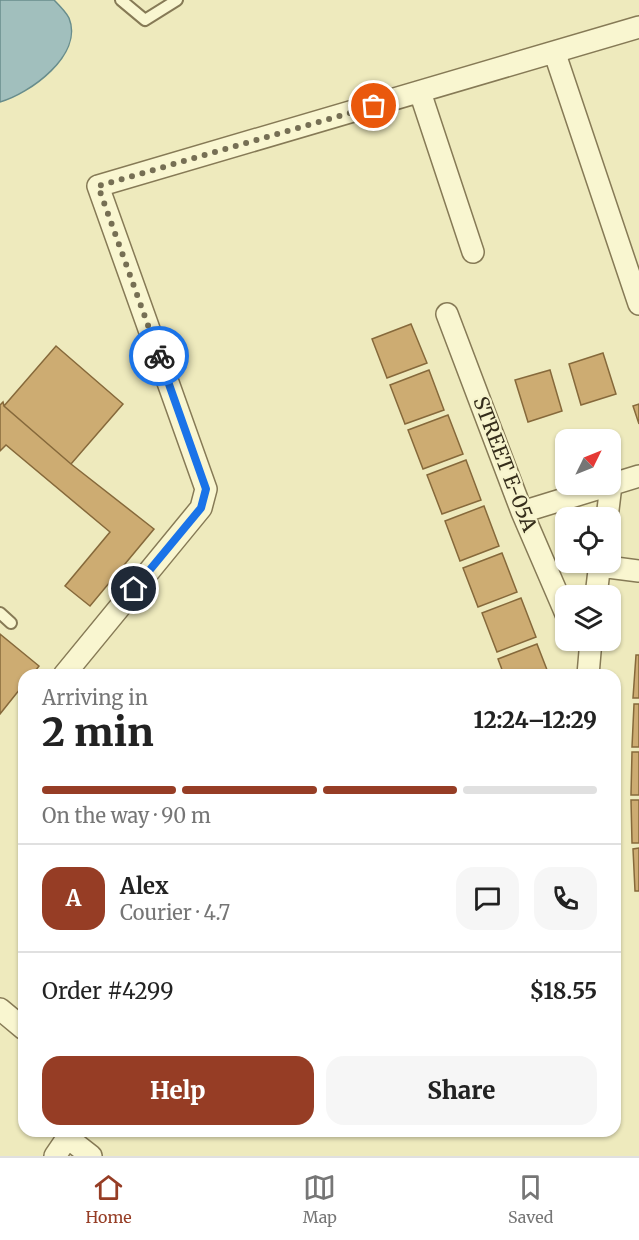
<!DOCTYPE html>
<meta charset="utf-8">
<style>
body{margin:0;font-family:Merriweather,serif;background:#f6f6f6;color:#222;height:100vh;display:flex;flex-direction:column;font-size:22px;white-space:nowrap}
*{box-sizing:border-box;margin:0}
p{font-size:20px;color:#767676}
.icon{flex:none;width:33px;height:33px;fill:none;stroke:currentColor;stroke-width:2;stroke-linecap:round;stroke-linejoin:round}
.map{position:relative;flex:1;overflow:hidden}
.side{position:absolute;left:18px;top:669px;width:603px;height:468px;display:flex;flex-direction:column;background:#fff;border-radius:18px;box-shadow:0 2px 4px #0004}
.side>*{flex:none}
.needle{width:39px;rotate:47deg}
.controls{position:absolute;left:555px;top:429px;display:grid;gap:12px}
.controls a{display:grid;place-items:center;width:66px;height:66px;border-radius:12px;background:#fff;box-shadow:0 2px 4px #0004;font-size:30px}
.pin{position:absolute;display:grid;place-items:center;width:51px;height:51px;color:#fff;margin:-26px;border:3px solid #fff;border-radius:50%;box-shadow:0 2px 6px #0007}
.courier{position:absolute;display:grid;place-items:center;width:60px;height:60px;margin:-30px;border:4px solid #1a73e8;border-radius:50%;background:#fff;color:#222;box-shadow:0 2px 8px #0007}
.summary em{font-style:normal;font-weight:800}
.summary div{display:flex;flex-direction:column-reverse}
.summary{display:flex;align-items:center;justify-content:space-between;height:102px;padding:0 24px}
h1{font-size:39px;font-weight:800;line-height:45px}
.bar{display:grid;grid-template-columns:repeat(4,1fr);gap:9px 6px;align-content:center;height:72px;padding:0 24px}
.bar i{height:8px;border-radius:4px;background:#e0e0e0}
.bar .selected{background:#963d25}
.bar p{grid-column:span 4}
.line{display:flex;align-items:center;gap:15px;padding:0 24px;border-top:2px solid #e0e0e0}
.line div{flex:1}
.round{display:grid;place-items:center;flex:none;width:63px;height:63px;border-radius:18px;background:#f6f6f6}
.primary-button{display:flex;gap:12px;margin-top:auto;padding:12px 24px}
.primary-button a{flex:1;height:69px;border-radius:18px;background:#963d25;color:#fff;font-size:24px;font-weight:800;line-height:69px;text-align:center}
.primary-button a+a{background:#f6f6f6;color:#222}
.tabs{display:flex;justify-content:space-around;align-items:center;height:84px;border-top:2px solid #e0e0e0;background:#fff;font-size:16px;color:#767676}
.tabs a{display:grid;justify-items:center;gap:3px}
.tabs .selected{color:#963d25}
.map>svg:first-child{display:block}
.water{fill:#a1bfbd;stroke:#688d8c;stroke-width:1.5}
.building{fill:#cdac72;stroke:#86693b;stroke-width:1.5}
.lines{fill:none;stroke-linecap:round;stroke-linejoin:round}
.lane-casing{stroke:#867a56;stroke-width:14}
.street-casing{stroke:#867a56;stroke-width:24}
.lane{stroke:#f9f6d0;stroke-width:10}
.street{stroke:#f9f6d0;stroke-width:21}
.done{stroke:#766f54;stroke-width:6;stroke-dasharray:0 10.8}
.route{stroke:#1a73e8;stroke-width:8}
.labels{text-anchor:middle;stroke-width:4.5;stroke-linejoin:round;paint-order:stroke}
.street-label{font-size:20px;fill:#352d1b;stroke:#f6f3cc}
</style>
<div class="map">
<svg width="639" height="1156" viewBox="0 0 639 1156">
<rect width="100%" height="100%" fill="#eeeabd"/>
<!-- water -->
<path class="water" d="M 0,0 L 54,0 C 59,5 66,12 69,18 C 84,55 29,94 0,102 Z"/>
<!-- building -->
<path class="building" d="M 411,324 L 427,363 L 387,378 L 372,339 Z
M 56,346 L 123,404 L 71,464 L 4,406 Z
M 603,353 L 616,394 L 581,405 L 569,364 Z
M 429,370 L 444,410 L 405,424 L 390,385 Z
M 550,370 L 562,411 L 528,422 L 515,380 Z
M 3,402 L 4,406 L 71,464 L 154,529 L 90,606 L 65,586 L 110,532 L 6,445 L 0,451 L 0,405 Z
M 639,404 L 639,424 L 633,406 Z
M 448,415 L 463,454 L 423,469 L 408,430 Z
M 466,460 L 481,500 L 442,514 L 427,475 Z
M 484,506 L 499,546 L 460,561 L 445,521 Z
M 502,553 L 517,592 L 478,607 L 463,568 Z
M 521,598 L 536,637 L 497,652 L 482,613 Z
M 0,634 L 39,666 L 32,675 L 24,675 L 24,684 L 0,714 Z
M 537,644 L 549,675 L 504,675 L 498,659 Z
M 636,655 L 639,655 L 639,698 L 633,698 Z
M 634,704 L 639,704 L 639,747 L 632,747 Z
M 632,752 L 639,752 L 639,795 L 631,795 Z
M 631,800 L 639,800 L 639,843 L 632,843 Z
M 639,848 L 639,891 L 635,891 L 633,849 Z"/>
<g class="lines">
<!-- lane casing -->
<g class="lane-casing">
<path id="lane" d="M 121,0 L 145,20 L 177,0
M 0,613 L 11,623"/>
</g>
<!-- street casing -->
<g class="street-casing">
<path id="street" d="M 555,54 L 639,304
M 420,92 L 473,252
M 447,314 L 522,512 L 566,614
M 522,512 L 639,476
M 607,518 L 611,485
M 600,566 L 639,571
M 596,596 L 600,562
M 64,675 L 201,508 L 206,489 L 98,186 L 639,27
M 588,675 L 591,640
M 0,1009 L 24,1029
M 68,1138 L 91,1156
M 55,1156 L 72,1131"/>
</g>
<!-- lane -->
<use href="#lane" class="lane"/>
<!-- street -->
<use href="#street" class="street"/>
</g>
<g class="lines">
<!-- done -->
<path class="done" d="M 159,356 L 98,186 L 374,106"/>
<!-- route -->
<path class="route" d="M 134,589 L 201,508 L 206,489 L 159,356"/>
</g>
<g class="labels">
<!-- street labels -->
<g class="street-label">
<text transform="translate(505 464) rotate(69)" y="7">STREET E-05A</text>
</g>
</g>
</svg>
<div class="controls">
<a><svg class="needle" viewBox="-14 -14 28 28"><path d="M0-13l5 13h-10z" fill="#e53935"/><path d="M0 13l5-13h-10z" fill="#767676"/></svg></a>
<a><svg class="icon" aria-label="locate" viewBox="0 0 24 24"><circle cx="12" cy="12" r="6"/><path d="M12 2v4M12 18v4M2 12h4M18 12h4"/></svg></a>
<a><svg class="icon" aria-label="layers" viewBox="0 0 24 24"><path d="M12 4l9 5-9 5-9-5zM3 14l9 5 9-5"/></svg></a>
</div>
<div class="pin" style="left:374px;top:106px;background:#ea580c"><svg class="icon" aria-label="bag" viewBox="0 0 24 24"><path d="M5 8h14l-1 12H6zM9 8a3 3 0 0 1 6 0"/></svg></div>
<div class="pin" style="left:134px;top:589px;background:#1f2937"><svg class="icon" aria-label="home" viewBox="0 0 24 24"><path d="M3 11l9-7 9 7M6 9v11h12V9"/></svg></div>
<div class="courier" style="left:159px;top:356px"><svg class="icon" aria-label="bike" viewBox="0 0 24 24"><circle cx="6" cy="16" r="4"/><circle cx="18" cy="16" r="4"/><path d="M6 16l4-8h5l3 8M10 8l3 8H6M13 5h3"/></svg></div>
<section class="side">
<div class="summary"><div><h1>2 min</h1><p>Arriving in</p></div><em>12:24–12:29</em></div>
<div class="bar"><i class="selected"></i><i class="selected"></i><i class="selected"></i><i></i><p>On the way · 90 m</p></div>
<div class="line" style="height:108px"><b class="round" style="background:#963d25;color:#fff">A</b><div><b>Alex</b><p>Courier · 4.7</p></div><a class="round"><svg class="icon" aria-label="chat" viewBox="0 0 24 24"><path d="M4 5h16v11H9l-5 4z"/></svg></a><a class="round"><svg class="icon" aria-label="phone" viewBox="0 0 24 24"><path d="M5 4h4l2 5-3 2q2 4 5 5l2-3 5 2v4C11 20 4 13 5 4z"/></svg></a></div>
<div class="line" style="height:78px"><div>Order #4299</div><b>$18.55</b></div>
<div class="primary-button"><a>Help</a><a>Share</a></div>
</section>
</div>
<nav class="tabs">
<a class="selected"><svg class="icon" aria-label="home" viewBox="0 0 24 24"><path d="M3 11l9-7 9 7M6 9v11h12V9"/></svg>Home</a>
<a><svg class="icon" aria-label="map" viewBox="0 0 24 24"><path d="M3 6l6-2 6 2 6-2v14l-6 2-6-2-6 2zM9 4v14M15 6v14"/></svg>Map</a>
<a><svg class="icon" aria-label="saved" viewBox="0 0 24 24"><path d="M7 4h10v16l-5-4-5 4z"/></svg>Saved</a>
</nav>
